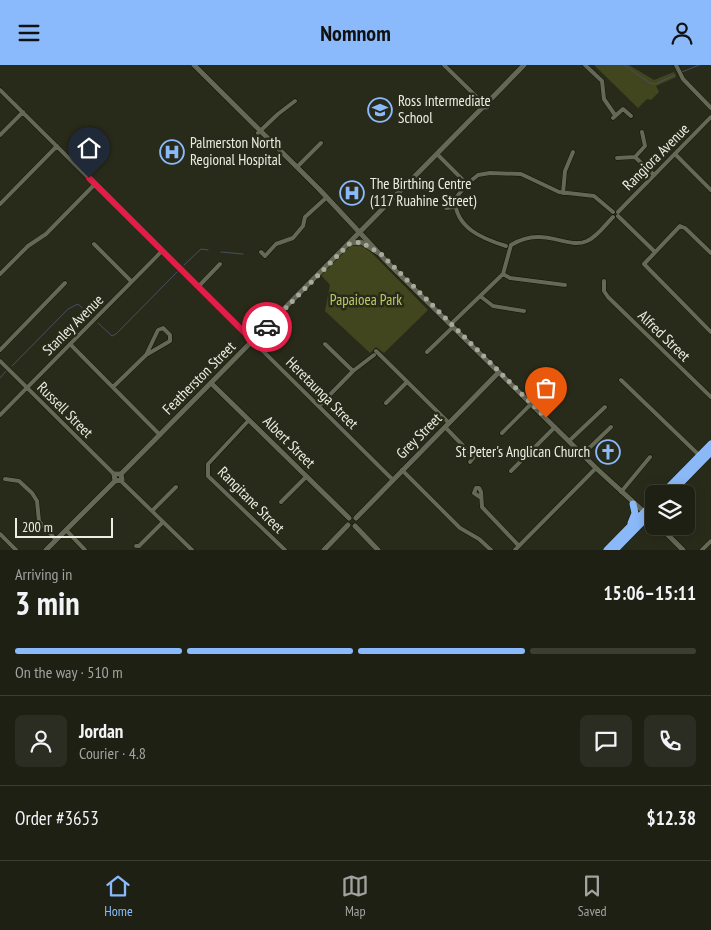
<!DOCTYPE html>
<meta charset="utf-8">
<style>
body{margin:0;font-family:"PT Sans Narrow",sans-serif;background:#2c2d22;color:#f1f3f6;height:100vh;display:flex;flex-direction:column;font-size:19px;white-space:nowrap}
*{box-sizing:border-box;margin:0}
p{font-size:16px;color:#a1a3a0}
.icon{flex:none;width:28px;height:28px;fill:none;stroke:currentColor;stroke-width:2;stroke-linecap:round;stroke-linejoin:round}
.map{position:relative;height:485px;overflow:hidden}
.details{display:flex;flex-direction:column;background:#1f2014;flex:1}
.details>*{flex:none}
.tools{position:absolute;left:645px;top:420px;display:grid;gap:10px}
.tools a{display:grid;place-items:center;width:50px;height:50px;border-radius:8px;background:#1f2014;box-shadow:0 2px 12px #0003,0 0 0 1px #3c3e34;font-size:25px}
.scale{position:absolute;left:15px;bottom:12px;width:98px;box-sizing:border-box;padding-left:5px;border:2px solid #eceee3;border-top:0;font-size:14px;line-height:18px;white-space:nowrap;color:#eceee3;-webkit-text-stroke:4px #292b1a;paint-order:stroke}
.pin{position:absolute;display:grid;place-items:center;width:42px;height:42px;color:#fff;margin:-51px -21px;border-radius:50% 50% 50% 0;rotate:-45deg;box-shadow:0 0 5px #0007}
.pin .icon{rotate:45deg}
.courier{position:absolute;display:grid;place-items:center;width:50px;height:50px;margin:-25px;border:4px solid #e11d48;border-radius:50%;background:#fff;color:#222;box-shadow:0 1px 6px #0007}
.overview em{font-style:normal;font-weight:600}
.overview div{display:flex;flex-direction:column-reverse}
.overview{display:flex;align-items:center;justify-content:space-between;height:85px;padding:0 15px}
h1{font-size:32px;font-weight:600;line-height:38px}
.bar{display:grid;grid-template-columns:repeat(4,1fr);gap:8px 5px;align-content:center;height:60px;padding:0 15px}
.bar i{height:6px;border-radius:4px;background:#3c3e34}
.bar .on{background:#8abafc}
.bar p{grid-column:span 4}
.line{display:flex;align-items:center;gap:12px;padding:0 15px;border-top:1px solid #3c3e34}
.line div{flex:1}
.round{display:grid;place-items:center;flex:none;width:52px;height:52px;border-radius:8px;background:#2c2d22}
header{display:flex;justify-content:space-between;align-items:center;height:65px;padding:0 15px;background:#8abafc;color:#111;font-size:22px;font-weight:600}
.menu{display:flex;justify-content:space-around;align-items:center;height:70px;border-top:1px solid #3c3e34;background:#1f2014;font-size:14px;color:#a1a3a0}
.menu a{display:grid;justify-items:center;gap:2px}
.menu .on{color:#8abafc}
.map>svg:first-child{display:block}
.green{fill:#41461e}
.lines{fill:none;stroke-linecap:round;stroke-linejoin:round}
.stream{stroke:#474e64;stroke-width:1}
.street-casing{stroke:#111405;stroke-width:5}
.secondary-casing{stroke:#111405;stroke-width:6}
.highway-casing{stroke:#111405;stroke-width:8}
.street{stroke:#646855;stroke-width:4}
.secondary{stroke:#646855;stroke-width:5}
.highway{stroke:#8bb9f8;stroke-width:7}
.done{stroke:#a8aa9d;stroke-width:5;stroke-dasharray:0 9}
.route{stroke:#e11d48;stroke-width:6}
.labels{text-anchor:middle;stroke-width:5;stroke-linejoin:round;paint-order:stroke}
.poi-label{font-size:15px;fill:#eceee3;stroke:#292b1a;text-anchor:start}
.street-label{font-size:15px;fill:#eceee3;stroke:#292b1a}
.park-label{font-size:15px;fill:#bdcc66;stroke:#292b1a}
</style>
<header><svg class="icon" aria-label="menu" viewBox="0 0 24 24"><path d="M4 6h16M4 12h16M4 18h16"/></svg>Nomnom<svg class="icon" aria-label="person" viewBox="0 0 24 24"><circle cx="12" cy="8" r="4"/><path d="M4 21q1-7 8-7t8 7"/></svg></header>
<div class="map">
<svg width="711" height="485" viewBox="0 0 711 485">
<rect width="100%" height="100%" fill="#292b1a"/>
<!-- green -->
<path class="green" d="M 594,0 L 629,0 L 654,15 L 674,7 L 676,12 L 656,21 L 659,27 L 651,35 L 647,34 L 638,43 Z
M 357,173 L 428,245 L 384,288 L 376,282 L 370,288 L 325,246 L 330,220 L 321,210 Z
M 551,308 L 556,313 L 554,315 L 556,314 L 567,323 L 558,332 L 541,318 Z"/>
<g class="lines">
<!-- stream -->
<path class="stream" d="M 624,0 L 650,18 L 655,19 L 675,10
M 682,7 L 699,0
M 221,187 L 243,189
M 184,200 L 201,184 L 208,185
M 98,258 L 112,271 L 116,269 L 177,207
M 12,301 L 68,244 L 78,239 L 92,252
M 0,313 L 6,306"/>
<!-- street casing -->
<g class="street-casing">
<path id="street" d="M 444,0 L 483,38
M 585,0 L 602,16 L 604,34 L 615,50
M 676,0 L 683,14 L 711,43
M 0,25 L 393,415
M 613,53 L 623,44 L 631,51
M 258,68 L 278,49 L 295,36
M 0,70 L 23,47
M 437,89 L 467,119
M 675,89 L 711,125
M 635,92 L 654,110
M 617,93 L 635,92 L 645,81 L 642,67
M 297,102 L 321,78
M 563,128 L 565,106 L 573,87
M 0,139 L 57,81
M 446,143 L 455,142
M 618,147 L 711,52
M 618,151 L 654,186
M 94,179 L 131,216
M 511,180 C 544,160 567,185 587,176 C 597,172 606,159 613,152
M 506,181 C 483,174 455,163 455,134 L 467,119 L 478,110 L 490,108 L 521,109 L 559,127 L 594,131 L 613,147
M 261,187 L 265,191 L 276,179 L 293,173 L 303,161 L 305,152 L 326,133
M 711,188 L 685,163 L 680,161 L 644,199 L 711,267
M 0,209 L 28,181 L 46,169 L 95,119
M 503,209 L 510,213 L 565,220
M 604,216 L 604,226 L 608,232 L 711,332
M 198,222 L 220,199
M 480,231 L 493,241 L 524,246
M 451,259 L 503,209 L 511,180
M 70,279 L 160,370
M 325,279 L 353,306
M 0,285 L 65,218
M 376,286 L 449,358
M 427,287 L 453,262
M 0,296 L 114,409
M 621,315 L 700,391
M 113,322 L 146,290 L 158,265 L 163,263 L 170,270 L 170,276 L 146,290
M 386,338 L 407,317
M 319,341 L 353,306 L 374,290
M 0,350 L 162,186
M 249,355 L 208,399 L 208,411 L 285,485
M 445,362 L 474,392 L 470,397
M 502,368 L 531,339
M 569,376 L 605,342
M 583,389 L 611,362
M 402,405 L 460,463 L 479,474 L 491,485
M 511,406 L 555,362
M 5,414 L 19,416 L 32,428 L 37,436 L 39,456 L 56,475
M 121,416 L 192,485
M 621,427 L 650,392
M 480,432 L 474,428 L 476,423 L 479,423 L 481,427 L 482,442 L 519,481
M 281,437 L 306,412
M 152,446 L 176,422
M 66,465 L 85,485
M 0,469 L 16,485
M 136,481 L 139,481 L 163,457
M 515,485 L 596,403
M 702,485 L 711,476"/>
</g>
<!-- secondary casing -->
<g class="secondary-casing">
<path id="secondary" d="M 194,0 L 319,124 L 390,200 L 596,403 L 654,456
M 352,178 L 361,177 L 380,189
M 211,318 L 349,453
M 121,409 L 483,42 L 487,42 L 487,38 L 524,0
M 115,416 L 114,409 L 121,409
M 115,416 L 122,415 L 121,409
M 356,453 L 499,307
M 355,461 L 378,485
M 659,461 L 683,485
M 46,485 L 115,416
M 324,485 L 348,460"/>
</g>
<!-- highway casing -->
<g class="highway-casing">
<path id="highway" d="M 662,429 L 711,379
M 670,429 L 711,387
M 631,458 L 635,448 L 633,439
M 607,485 L 654,437
M 615,485 L 654,445"/>
</g>
<!-- street -->
<use href="#street" class="street"/>
<!-- secondary -->
<use href="#secondary" class="secondary"/>
<!-- highway -->
<use href="#highway" class="highway"/>
</g>
<g class="lines">
<!-- done -->
<path class="done" d="M 267,262 L 349,179 L 361,177 L 381,189 L 546,353"/>
<!-- route -->
<path class="route" d="M 89,113 L 253,276 L 267,262"/>
</g>
<!-- icons -->
<defs>
<g id="school-ring" transform="scale(1.25)"><circle r="9.5" fill="#292b1a" stroke="#8abafc" stroke-width="1.5"/><path d="M0-5L7-2L0 1L-7-2ZM-4 1L0 2.5L4 1V4Q0 6-4 4Z" fill="#8abafc"/></g>
<g id="hospital-ring" transform="scale(1.25)"><circle r="9.5" fill="#292b1a" stroke="#8abafc" stroke-width="1.5"/><path d="M-5-5h3v3.5h4V-5h3V5h-3V1.5h-4V5h-3Z" fill="#8abafc"/></g>
<g id="church-ring" transform="scale(1.25)"><circle r="9.5" fill="#292b1a" stroke="#8abafc" stroke-width="1.5"/><path d="M-1.2-6h2.4v3.5h3.3v2.4h-3.3V6h-2.4V-.1h-3.3v-2.4h3.3Z" fill="#8abafc"/></g>
</defs>
<g fill-rule="evenodd">
<use href="#school-ring" x="380" y="45"/>
<use href="#hospital-ring" x="172" y="87"/>
<use href="#hospital-ring" x="352" y="128"/>
<use href="#church-ring" x="608" y="387"/>
</g>
<g class="labels">
<!-- poi labels -->
<g class="poi-label">
<text x="398" y="41">Ross Intermediate<tspan x="398" dy="17">School</tspan></text>
<text x="190" y="83">Palmerston North<tspan x="190" dy="17">Regional Hospital</tspan></text>
<text x="370" y="124">The Birthing Centre<tspan x="370" dy="17">(117 Ruahine Street)</tspan></text>
<text x="590" y="392" text-anchor="end">St Peter's Anglican Church</text>
</g>
<!-- street labels -->
<g class="street-label">
<text transform="translate(656 92) rotate(-45)" y="5">Rangiora Avenue</text>
<text transform="translate(73 260) rotate(-45)" y="5">Stanley Avenue</text>
<text transform="translate(664 271) rotate(44)" y="5">Alfred Street</text>
<text transform="translate(199 313) rotate(-45)" y="5">Featherston Street</text>
<text transform="translate(322 328) rotate(45)" y="5">Heretaunga Street</text>
<text transform="translate(65 345) rotate(45)" y="5">Russell Street</text>
<text transform="translate(419 371) rotate(-45)" y="5">Grey Street</text>
<text transform="translate(289 377) rotate(45)" y="5">Albert Street</text>
<text transform="translate(251 435) rotate(45)" y="5">Rangitane Street</text>
</g>
<!-- park labels -->
<g class="park-label">
<text x="366" y="240">Papaioea Park</text>
</g>
</g>
</svg>
<div class="tools">
<a><svg class="icon" aria-label="layers" viewBox="0 0 24 24"><path d="M12 4l9 5-9 5-9-5zM3 14l9 5 9-5"/></svg></a>
</div>
<div class="scale">200 m</div>
<div class="pin" style="left:546px;top:353px;background:#ea580c"><svg class="icon" aria-label="bag" viewBox="0 0 24 24"><path d="M5 8h14l-1 12H6zM9 8a3 3 0 0 1 6 0"/></svg></div>
<div class="pin" style="left:89px;top:113px;background:#1f2937"><svg class="icon" aria-label="home" viewBox="0 0 24 24"><path d="M3 11l9-7 9 7M6 9v11h12V9"/></svg></div>
<div class="courier" style="left:267px;top:262px"><svg class="icon" aria-label="car" viewBox="0 0 24 24"><path d="M5 17H2v-5l4-1 3-4h7l3 4 3 1v5h-3M9 17h6M6 11h13"/><circle cx="7" cy="17" r="2"/><circle cx="17" cy="17" r="2"/></svg></div>
</div>
<section class="details">
<div class="overview"><div><h1>3 min</h1><p>Arriving in</p></div><em>15:06–15:11</em></div>
<div class="bar"><i class="on"></i><i class="on"></i><i class="on"></i><i></i><p>On the way · 510 m</p></div>
<div class="line" style="height:90px"><a class="round"><svg class="icon" aria-label="person" viewBox="0 0 24 24"><circle cx="12" cy="8" r="4"/><path d="M4 21q1-7 8-7t8 7"/></svg></a><div><b>Jordan</b><p>Courier · 4.8</p></div><a class="round"><svg class="icon" aria-label="chat" viewBox="0 0 24 24"><path d="M4 5h16v11H9l-5 4z"/></svg></a><a class="round"><svg class="icon" aria-label="phone" viewBox="0 0 24 24"><path d="M5 4h4l2 5-3 2q2 4 5 5l2-3 5 2v4C11 20 4 13 5 4z"/></svg></a></div>
<div class="line" style="height:65px"><div>Order #3653</div><b>$12.38</b></div>
</section>
<nav class="menu">
<a class="on"><svg class="icon" aria-label="home" viewBox="0 0 24 24"><path d="M3 11l9-7 9 7M6 9v11h12V9"/></svg>Home</a>
<a><svg class="icon" aria-label="map" viewBox="0 0 24 24"><path d="M3 6l6-2 6 2 6-2v14l-6 2-6-2-6 2zM9 4v14M15 6v14"/></svg>Map</a>
<a><svg class="icon" aria-label="saved" viewBox="0 0 24 24"><path d="M7 4h10v16l-5-4-5 4z"/></svg>Saved</a>
</nav>
